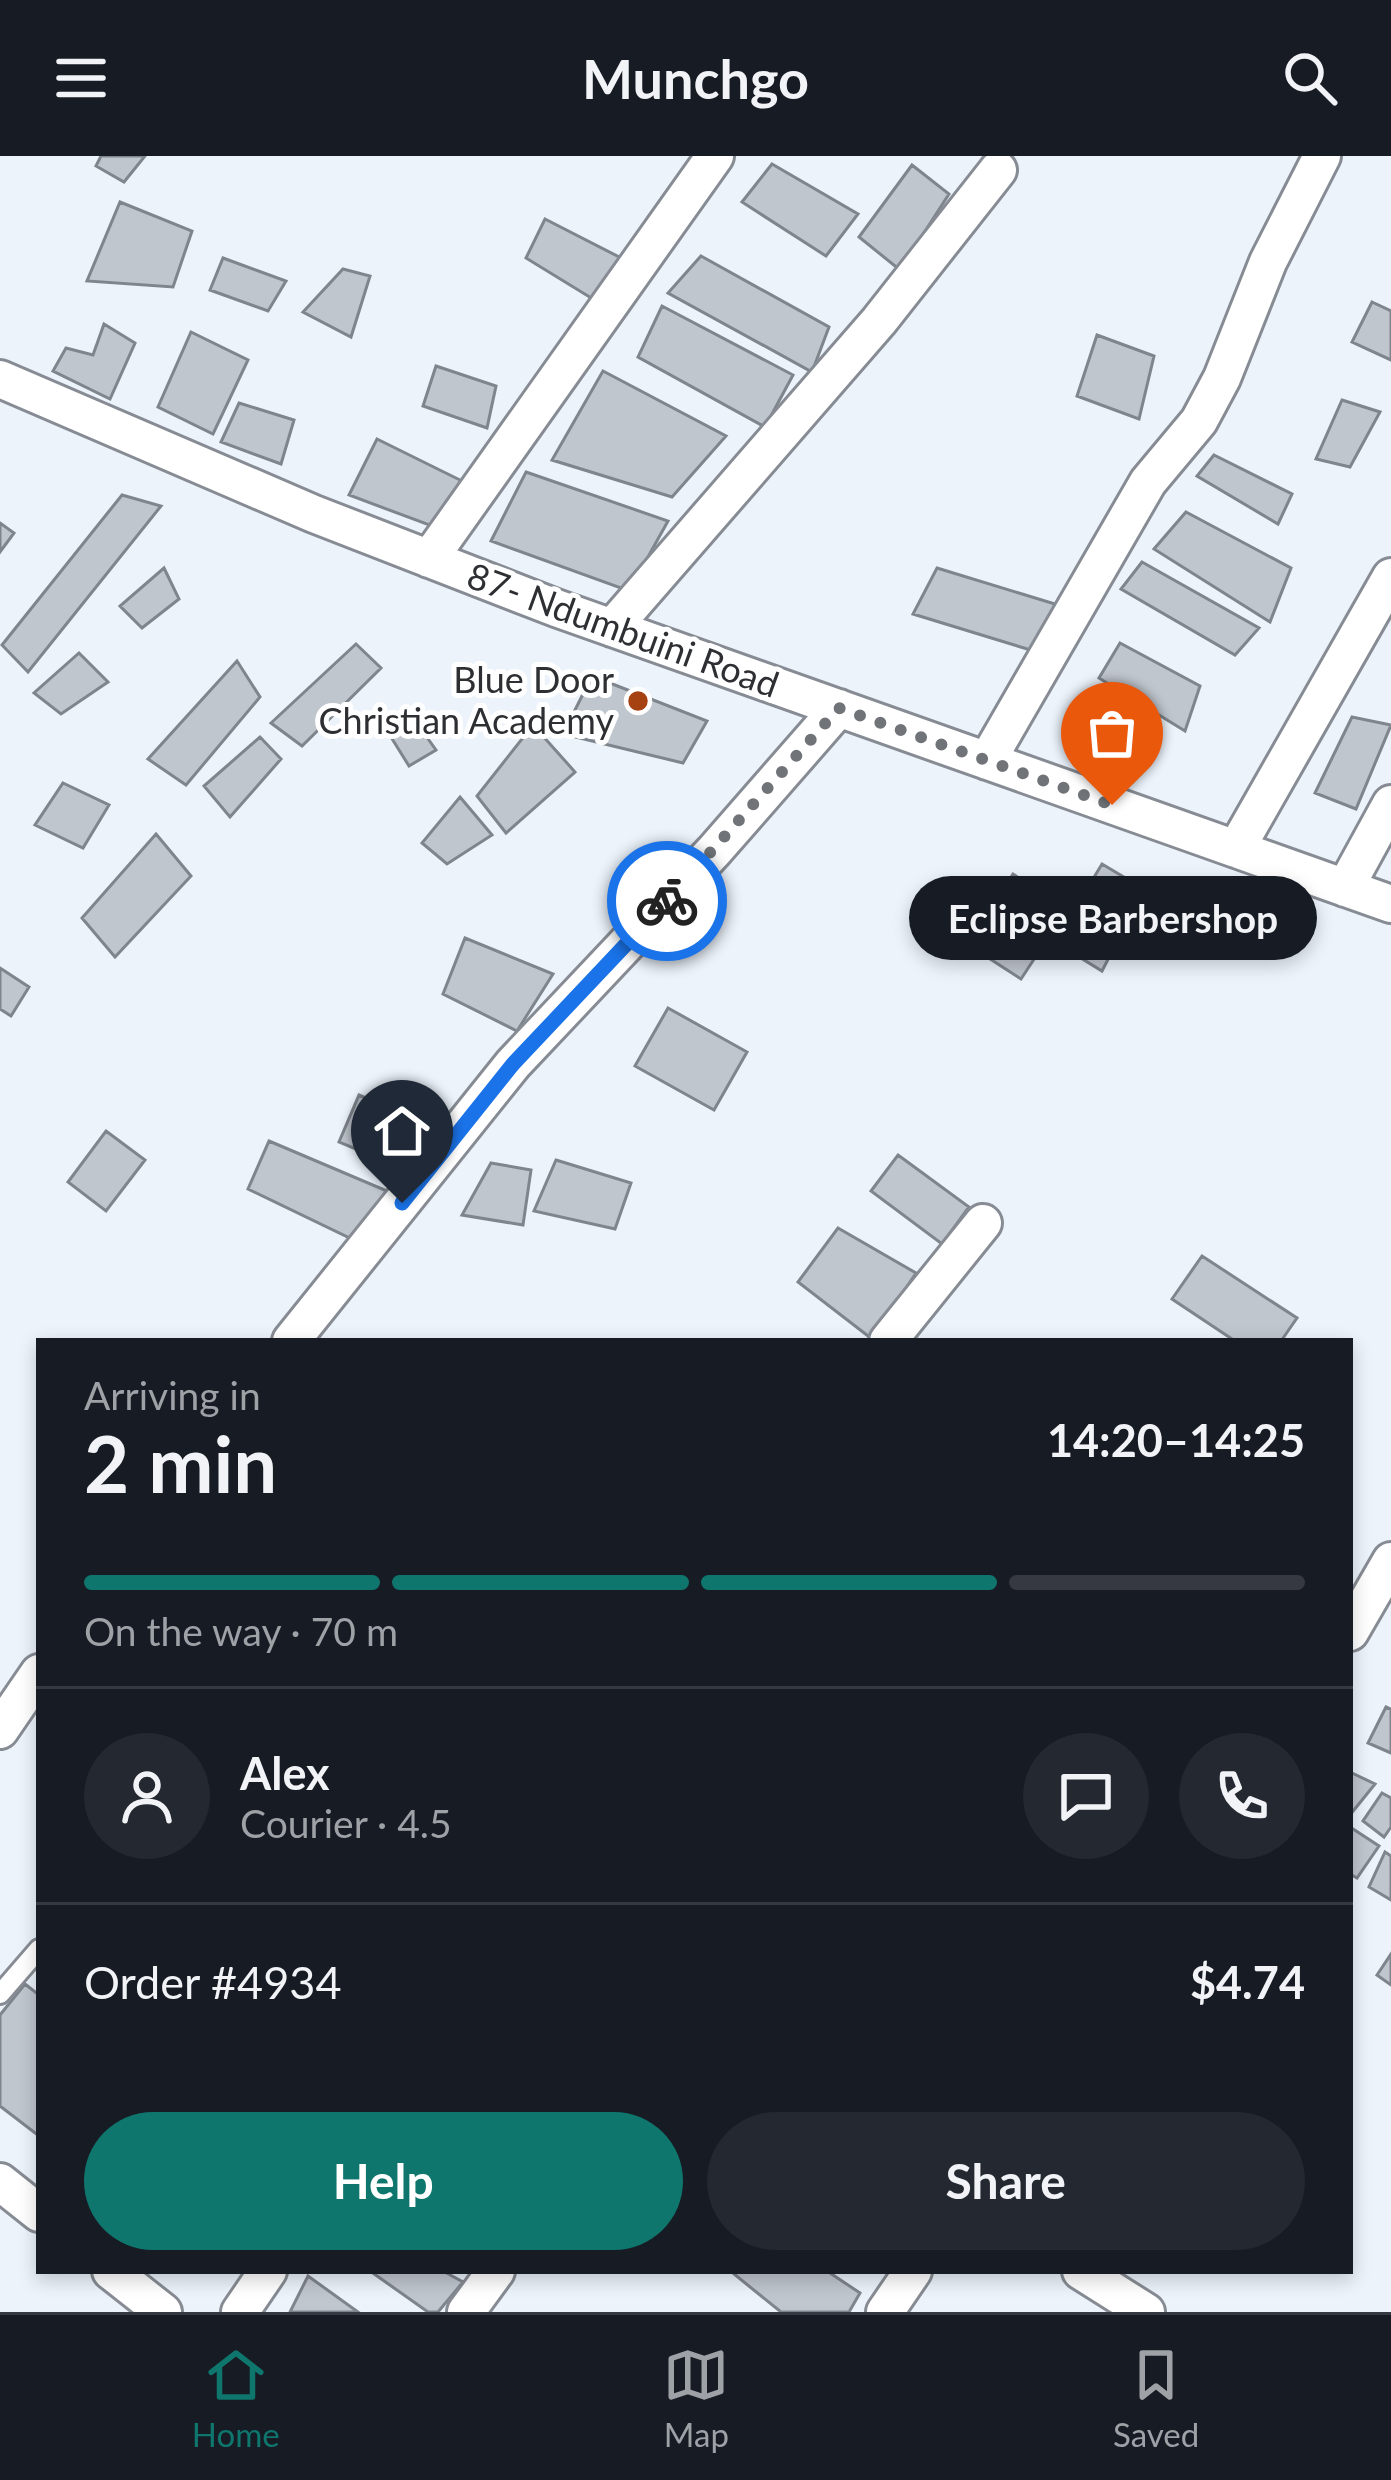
<!DOCTYPE html>
<meta charset="utf-8">
<style>
body{margin:0;font-family:Lato,sans-serif;background:#242831;color:#f1f3f6;height:100vh;display:flex;flex-direction:column;font-size:45px;white-space:nowrap}
*{box-sizing:border-box;margin:0}
p{font-size:39px;color:#9ea1a6}
.icon{flex:none;width:66px;height:66px;fill:none;stroke:currentColor;stroke-width:2;stroke-linecap:round;stroke-linejoin:round}
.map{position:relative;flex:1;overflow:hidden}
.side{position:absolute;left:36px;top:1182px;width:1317px;height:936px;display:flex;flex-direction:column;background:#171b24;border-radius:0px;box-shadow:0 6px 18px #0003}
.side>*{flex:none}
.pin{position:absolute;display:grid;place-items:center;width:102px;height:102px;color:#fff;margin:-123px -51px;border-radius:50% 50% 50% 0;rotate:-45deg;box-shadow:0 0 12px #0007}
.pin .icon{rotate:45deg}
.courier{position:absolute;display:grid;place-items:center;width:120px;height:120px;margin:-60px;border:9px solid #1a73e8;border-radius:50%;background:#fff;color:#222;box-shadow:0 3px 15px #0007}
.bubble{position:absolute;height:84px;border-radius:42px;background:#171b24;box-shadow:0 6px 18px #0003;font-size:39px;font-weight:700;line-height:84px;text-align:center}
.headline em{font-style:normal;font-weight:700}
.headline div{display:flex;flex-direction:column-reverse}
.headline{display:flex;align-items:center;justify-content:space-between;height:204px;padding:0 48px}
h1{font-size:78px;font-weight:700;line-height:90px}
.bar{display:grid;grid-template-columns:repeat(4,1fr);gap:18px 12px;align-content:center;height:144px;padding:0 48px}
.bar i{height:15px;border-radius:9px;background:#363941}
.bar .selected{background:#0f766e}
.bar p{grid-column:span 4}
.line{display:flex;align-items:center;gap:30px;padding:0 48px;border-top:3px solid #363941}
.line div{flex:1}
.round{display:grid;place-items:center;flex:none;width:126px;height:126px;border-radius:63px;background:#242831}
.action{display:flex;gap:24px;margin-top:auto;padding:24px 48px}
.action a{flex:1;height:138px;border-radius:72px;background:#0f766e;color:#fff;font-size:48px;font-weight:700;line-height:138px;text-align:center}
.action a+a{background:#242831;color:#f1f3f6}
header{display:flex;justify-content:space-between;align-items:center;height:156px;padding:0 48px;background:#171b24;font-size:54px;font-weight:700}
.tab-bar{display:flex;justify-content:space-around;align-items:center;height:168px;border-top:3px solid #363941;background:#171b24;font-size:33px;color:#9ea1a6}
.tab-bar a{display:grid;justify-items:center;gap:6px}
.tab-bar .selected{color:#0f766e}
.map>svg:first-child{display:block}
.building{fill:#c0c6ce;stroke:#7f858c;stroke-width:3}
.lines{fill:none;stroke-linecap:round;stroke-linejoin:round}
.lane-casing{stroke:#878c94;stroke-width:24}
.street-casing{stroke:#878c94;stroke-width:42}
.lane{stroke:#fff;stroke-width:18}
.street{stroke:#fff;stroke-width:36}
.done{stroke:#707478;stroke-width:12;stroke-dasharray:0 21.6}
.route{stroke:#1a73e8;stroke-width:15}
.poi-dot{fill:#a64111;stroke:#fff;stroke-width:4.5}
.labels{text-anchor:middle;stroke-width:10;stroke-linejoin:round;paint-order:stroke}
.street-label{font-size:36px;fill:#2d2f32;stroke:#fff}
.poi-label{font-size:36px;fill:#2d2f32;stroke:#fff;text-anchor:end}
</style>
<header><svg class="icon" aria-label="menu" viewBox="0 0 24 24"><path d="M4 6h16M4 12h16M4 18h16"/></svg>Munchgo<svg class="icon" aria-label="search" viewBox="0 0 24 24"><circle cx="10" cy="10" r="6"/><path d="M15 15l6 6"/></svg></header>
<div class="map">
<svg width="1391" height="2156" viewBox="0 0 1391 2156">
<rect width="100%" height="100%" fill="#ecf3fb"/>
<!-- building -->
<path class="building" d="M 101,0 L 145,0 L 124,26 L 96,10 Z
M 772,8 L 858,58 L 826,100 L 742,46 Z
M 912,9 L 949,38 L 900,114 L 859,81 Z
M 120,46 L 192,75 L 173,131 L 87,125 Z
M 545,63 L 627,105 L 601,148 L 526,102 Z
M 701,100 L 829,171 L 812,216 L 668,137 Z
M 223,102 L 286,125 L 268,155 L 210,134 Z
M 343,113 L 370,120 L 351,181 L 303,156 Z
M 1372,146 L 1391,155 L 1391,204 L 1352,186 Z
M 662,150 L 793,219 L 765,271 L 638,201 Z
M 104,168 L 135,187 L 110,243 L 53,215 L 66,192 L 93,199 Z
M 191,176 L 248,204 L 213,278 L 158,251 Z
M 1097,179 L 1154,200 L 1139,263 L 1077,240 Z
M 436,210 L 496,230 L 487,272 L 423,250 Z
M 603,215 L 726,280 L 672,341 L 552,304 Z
M 1342,244 L 1380,256 L 1350,311 L 1316,303 Z
M 239,247 L 294,264 L 281,308 L 221,286 Z
M 377,283 L 462,325 L 432,370 L 349,339 Z
M 1214,299 L 1292,338 L 1278,368 L 1197,320 Z
M 526,316 L 668,365 L 629,435 L 491,385 Z
M 122,339 L 161,350 L 28,516 L 2,489 Z
M 1186,356 L 1291,412 L 1270,466 L 1154,393 Z
M 0,367 L 14,377 L 0,396 Z
M 1142,406 L 1259,472 L 1235,499 L 1121,433 Z
M 164,412 L 179,443 L 142,472 L 120,450 Z
M 937,412 L 1055,448 L 1037,496 L 913,458 Z
M 1120,487 L 1200,530 L 1185,575 L 1099,522 Z
M 356,488 L 381,512 L 302,590 L 271,567 Z
M 79,497 L 108,526 L 61,558 L 34,537 Z
M 237,505 L 260,541 L 186,629 L 148,603 Z
M 592,520 L 707,565 L 683,607 L 563,578 Z
M 411,559 L 436,594 L 409,610 L 386,573 Z
M 1352,561 L 1391,569 L 1356,653 L 1315,637 Z
M 533,569 L 575,616 L 506,677 L 477,640 Z
M 260,581 L 281,603 L 230,661 L 204,630 Z
M 63,627 L 109,649 L 83,692 L 35,669 Z
M 460,641 L 492,679 L 447,708 L 422,687 Z
M 156,678 L 191,720 L 115,801 L 82,762 Z
M 1102,708 L 1144,733 L 1102,815 L 1055,786 Z
M 1013,718 L 1067,753 L 1021,823 L 967,788 Z
M 465,782 L 553,818 L 517,875 L 443,838 Z
M 0,812 L 29,831 L 11,860 L 0,853 Z
M 668,852 L 747,896 L 714,954 L 635,910 Z
M 359,939 L 428,969 L 408,1015 L 339,986 Z
M 106,975 L 145,1004 L 106,1055 L 68,1026 Z
M 269,985 L 387,1035 L 356,1085 L 248,1033 Z
M 898,999 L 969,1051 L 942,1088 L 871,1035 Z
M 556,1004 L 631,1027 L 615,1073 L 534,1055 Z
M 491,1007 L 531,1014 L 523,1069 L 462,1059 Z
M 838,1072 L 916,1117 L 872,1183 L 798,1126 Z
M 1202,1100 L 1297,1162 L 1281,1185 L 1235,1185 L 1172,1143 Z
M 1386,1551 L 1391,1553 L 1391,1597 L 1368,1587 Z
M 1350,1616 L 1375,1628 L 1350,1659 Z
M 1382,1637 L 1391,1642 L 1391,1671 L 1384,1681 L 1363,1665 Z
M 1350,1671 L 1379,1690 L 1357,1722 L 1350,1718 Z
M 1385,1696 L 1391,1700 L 1391,1744 L 1369,1731 Z
M 1391,1798 L 1391,1829 L 1377,1819 Z
M 25,1828 L 39,1839 L 39,1980 L 0,1950 L 0,1859 Z
M 370,2115 L 443,2115 L 463,2126 L 438,2156 L 428,2156 Z
M 737,2115 L 827,2115 L 860,2137 L 849,2156 L 781,2156 L 734,2118 Z
M 308,2120 L 358,2156 L 290,2156 Z"/>
<g class="lines">
<!-- lane casing -->
<g class="lane-casing">
<path id="lane" d="M 0,1838 L 39,1793"/>
</g>
<!-- street casing -->
<g class="street-casing">
<path id="street" d="M 0,223 L 314,358 L 556,452 L 1391,748
M 429,403 L 715,0
M 612,472 L 879,165 L 998,14
M 987,605 L 1148,326 L 1199,265 L 1222,222 L 1268,106 L 1322,0
M 1236,693 L 1391,421
M 1345,732 L 1391,648
M 291,1185 L 513,908 L 714,695 L 839,552
M 888,1185 L 983,1067
M 1350,1476 L 1391,1405
M 0,1574 L 39,1517
M 0,2026 L 39,2057
M 111,2115 L 163,2156
M 1081,2115 L 1146,2156
M 240,2156 L 268,2115
M 466,2156 L 496,2115
M 885,2156 L 913,2115"/>
</g>
<!-- lane -->
<use href="#lane" class="lane"/>
<!-- street -->
<use href="#street" class="street"/>
</g>
<g class="lines">
<!-- done -->
<path class="done" d="M 667,745 L 839,552 L 1112,649"/>
<!-- route -->
<path class="route" d="M 402,1047 L 513,908 L 667,745"/>
</g>
<!-- markers -->
<circle class="poi-dot" cx="638" cy="545" r="12"/>
<g class="labels">
<!-- street labels -->
<g class="street-label">
<text transform="translate(623 474) rotate(20)" y="13">87- Ndumbuini Road</text>
</g>
<!-- poi labels -->
<g class="poi-label">
<text x="614" y="537">Blue Door<tspan x="614" dy="41">Christian Academy</tspan></text>
</g>
</g>
</svg>
<div class="pin" style="left:1112px;top:649px;background:#ea580c"><svg class="icon" aria-label="bag" viewBox="0 0 24 24"><path d="M5 8h14l-1 12H6zM9 8a3 3 0 0 1 6 0"/></svg></div>
<div class="pin" style="left:402px;top:1047px;background:#1f2937"><svg class="icon" aria-label="home" viewBox="0 0 24 24"><path d="M3 11l9-7 9 7M6 9v11h12V9"/></svg></div>
<div class="courier" style="left:667px;top:745px"><svg class="icon" aria-label="bike" viewBox="0 0 24 24"><circle cx="6" cy="16" r="4"/><circle cx="18" cy="16" r="4"/><path d="M6 16l4-8h5l3 8M10 8l3 8H6M13 5h3"/></svg></div>
<div class="bubble" style="left:909px;top:720px;width:408px">Eclipse Barbershop</div>
<section class="side">
<div class="headline"><div><h1>2 min</h1><p>Arriving in</p></div><em>14:20–14:25</em></div>
<div class="bar"><i class="selected"></i><i class="selected"></i><i class="selected"></i><i></i><p>On the way · 70 m</p></div>
<div class="line" style="height:216px"><a class="round"><svg class="icon" aria-label="person" viewBox="0 0 24 24"><circle cx="12" cy="8" r="4"/><path d="M4 21q1-7 8-7t8 7"/></svg></a><div><b>Alex</b><p>Courier · 4.5</p></div><a class="round"><svg class="icon" aria-label="chat" viewBox="0 0 24 24"><path d="M4 5h16v11H9l-5 4z"/></svg></a><a class="round"><svg class="icon" aria-label="phone" viewBox="0 0 24 24"><path d="M5 4h4l2 5-3 2q2 4 5 5l2-3 5 2v4C11 20 4 13 5 4z"/></svg></a></div>
<div class="line" style="height:156px"><div>Order #4934</div><b>$4.74</b></div>
<div class="action"><a>Help</a><a>Share</a></div>
</section>
</div>
<nav class="tab-bar">
<a class="selected"><svg class="icon" aria-label="home" viewBox="0 0 24 24"><path d="M3 11l9-7 9 7M6 9v11h12V9"/></svg>Home</a>
<a><svg class="icon" aria-label="map" viewBox="0 0 24 24"><path d="M3 6l6-2 6 2 6-2v14l-6 2-6-2-6 2zM9 4v14M15 6v14"/></svg>Map</a>
<a><svg class="icon" aria-label="saved" viewBox="0 0 24 24"><path d="M7 4h10v16l-5-4-5 4z"/></svg>Saved</a>
</nav>
